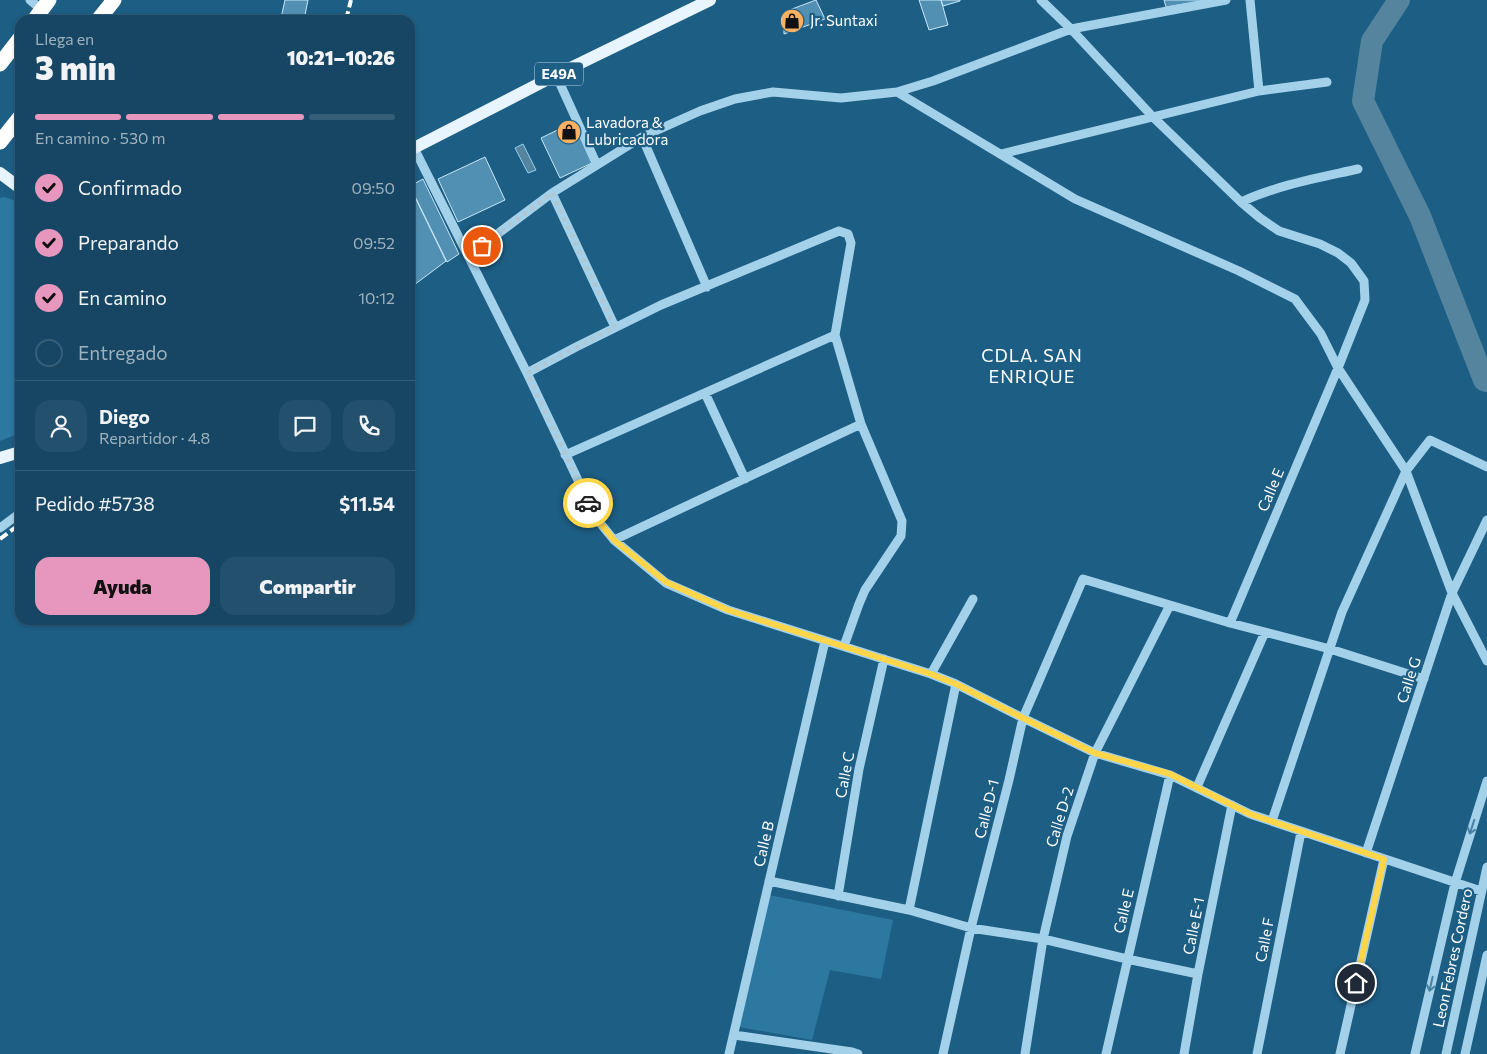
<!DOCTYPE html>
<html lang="es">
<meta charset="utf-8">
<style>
body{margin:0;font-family:Commissioner,sans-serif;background:#23506c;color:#f1f3f6;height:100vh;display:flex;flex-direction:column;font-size:19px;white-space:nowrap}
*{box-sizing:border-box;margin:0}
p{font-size:16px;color:#9eb1be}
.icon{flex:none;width:28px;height:28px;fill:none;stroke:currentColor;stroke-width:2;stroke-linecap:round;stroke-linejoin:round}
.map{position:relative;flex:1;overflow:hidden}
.drawer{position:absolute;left:15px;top:15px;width:400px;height:610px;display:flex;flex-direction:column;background:#164663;border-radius:15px;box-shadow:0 1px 4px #0004,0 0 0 1px #355e78}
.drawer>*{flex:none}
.pin{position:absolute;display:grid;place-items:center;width:42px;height:42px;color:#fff;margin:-21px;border:2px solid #fff;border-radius:50%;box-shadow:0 1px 5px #0007}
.courier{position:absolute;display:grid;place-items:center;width:50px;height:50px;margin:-25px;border:4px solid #ffd54a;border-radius:50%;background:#fff;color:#222;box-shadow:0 1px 6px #0007}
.headline em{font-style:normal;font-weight:800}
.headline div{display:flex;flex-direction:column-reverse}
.headline{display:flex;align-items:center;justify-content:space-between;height:85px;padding:0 20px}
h1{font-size:32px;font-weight:800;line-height:38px}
.bar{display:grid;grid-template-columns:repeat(4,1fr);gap:8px 5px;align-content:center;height:60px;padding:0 20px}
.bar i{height:6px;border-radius:4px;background:#355e78}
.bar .on{background:#e797bd}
.bar p{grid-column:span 4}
.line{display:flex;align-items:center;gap:12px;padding:0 20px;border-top:1px solid #355e78}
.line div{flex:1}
.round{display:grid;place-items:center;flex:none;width:52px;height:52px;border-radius:15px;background:#23506c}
ol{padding:0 20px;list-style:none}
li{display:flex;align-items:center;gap:15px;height:55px}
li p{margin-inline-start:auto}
li .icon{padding:5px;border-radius:50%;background:#e797bd;color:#111;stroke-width:4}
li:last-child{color:#9eb1be}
li i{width:28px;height:28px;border:2px solid #355e78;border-radius:50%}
.cta{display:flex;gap:10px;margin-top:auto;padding:10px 20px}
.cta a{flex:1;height:58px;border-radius:15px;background:#e797bd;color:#111;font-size:20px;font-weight:800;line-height:58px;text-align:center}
.cta a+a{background:#23506c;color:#f1f3f6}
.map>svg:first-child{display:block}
.green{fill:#2c78a1}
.water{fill:#54849e;stroke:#97cfec}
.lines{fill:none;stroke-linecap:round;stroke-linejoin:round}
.river{stroke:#54849e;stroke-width:22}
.building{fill:#5290b3;stroke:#c8e7f8}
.minor{stroke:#a4d1ea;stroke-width:9}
.major{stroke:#e8f5fe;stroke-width:12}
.highway{stroke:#fff;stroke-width:15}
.rail{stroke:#fff;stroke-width:4;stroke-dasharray:9 4;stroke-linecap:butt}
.oneway{stroke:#4680a3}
.done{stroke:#b0c7d4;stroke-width:5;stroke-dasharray:0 9}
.route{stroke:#ffd54a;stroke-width:6}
.labels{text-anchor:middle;stroke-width:4.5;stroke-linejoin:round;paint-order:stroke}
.shield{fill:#1d5e84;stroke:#bbcfda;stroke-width:1}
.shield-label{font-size:14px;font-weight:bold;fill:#fff}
.poi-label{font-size:15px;fill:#fff;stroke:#1d5e84;text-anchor:start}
.street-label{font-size:15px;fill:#fff;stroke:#1d5e84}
.quarter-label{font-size:18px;letter-spacing:1px;fill:#fff;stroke:#1d5e84}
</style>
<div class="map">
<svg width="1487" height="1054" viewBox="0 0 1487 1054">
<rect width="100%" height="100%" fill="#1d5e84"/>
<!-- green -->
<path class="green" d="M 4,197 L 13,200 L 20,204 L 20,433 L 0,441 L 0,198 Z
M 769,895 L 893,920 L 881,979 L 830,970 L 812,1040 L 739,1027 Z"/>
<!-- water -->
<path class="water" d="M 523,144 L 536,170 L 528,173 L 515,148 Z"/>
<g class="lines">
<!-- river -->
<path class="river" d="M 1399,0 L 1372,41 L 1363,101 L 1420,216 L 1484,380 L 1487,381"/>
</g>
<!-- building -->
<path class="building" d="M 285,0 L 308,0 L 304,20 L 290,20 L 281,18 Z
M 816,0 L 825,19 L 784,34 L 784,12 Z
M 919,0 L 941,0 L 948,25 L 929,30 Z
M 941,0 L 960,0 L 960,1 L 943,6 Z
M 1164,0 L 1210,0 L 1166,7 Z
M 574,122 L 592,163 L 560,178 L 541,138 Z
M 485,157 L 505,200 L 458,222 L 438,179 Z
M 423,179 L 459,254 L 447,262 L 410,186 Z
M 410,187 L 446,261 L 414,285 L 410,286 Z"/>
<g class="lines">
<!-- minor -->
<path class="minor" d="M 30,0 L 42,10
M 1041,0 L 1071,29 L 1152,116 L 1241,202 L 1260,218 L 1279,231 L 1320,244 L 1338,253 L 1351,263 L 1364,281 L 1365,300 L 1338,368 L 1230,623
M 1250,0 L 1259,91
M 556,75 L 597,165
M 897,92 L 933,81 L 1071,29 L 1226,0
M 642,137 L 707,287
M 414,148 L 527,373 L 596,518 L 614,540 L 666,583 L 728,610 L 931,674 L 956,684 L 1023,718 L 1095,753 L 1170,775 L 1250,814 L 1481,891
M 1001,154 L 1259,91 L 1327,82
M 552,193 L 615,327
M 1241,202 C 1278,185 1318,178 1358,169
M 468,256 L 552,193 L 642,137 L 700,111 L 735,99 L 773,92 L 841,98 L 897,92 L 1075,199 L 1239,271 L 1295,299 L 1321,334 L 1338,368 L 1406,471 L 1452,593 L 1487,661
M 527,373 L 576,347 L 661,305 L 839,231 L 848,234 L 851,243 L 835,335 L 861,424 L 902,521 L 901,536 L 865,590 L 859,604 L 844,646
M 705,393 L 745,479
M 565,455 L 835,335
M 0,528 L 20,513
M 614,540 L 861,424
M 931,674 L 973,599
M 1197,787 L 1265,632
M 1272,821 L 1342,612 L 1406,471 L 1430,440 L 1487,467
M 1366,853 L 1452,593 L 1487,520
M 769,881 L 909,910 L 971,928 L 1043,939 L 1127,959 L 1198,974
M 838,896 L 859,769 L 884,659
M 909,910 L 956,684
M 734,1035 L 852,1052 L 858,1054
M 729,1054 L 825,641
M 943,1054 L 971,928 L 1009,780 L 1023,718 L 1083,579 L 1230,623 L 1330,649 L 1424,679
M 1025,1054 L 1043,939 L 1067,836 L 1095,753 L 1170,605
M 1106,1054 L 1170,775
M 1184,1054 L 1198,974 L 1232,805
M 1257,1054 L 1301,832
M 1340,1054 L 1384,859
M 1415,1054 L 1455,883 L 1487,781
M 1446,1054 L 1487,867
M 1465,1054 L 1487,955"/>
<!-- major -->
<path class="major" d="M 410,150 L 556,75 L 710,0
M 0,173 L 20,188
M 0,458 L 20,452"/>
<!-- highway -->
<path class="highway" d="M 34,20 L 49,0
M 98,20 L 114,0
M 0,64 L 20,38
M 0,142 L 20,117"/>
<!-- rail -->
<path class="rail" d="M 346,20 L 351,0
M 0,539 L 20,524"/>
</g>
<!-- one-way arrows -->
<defs><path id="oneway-shaft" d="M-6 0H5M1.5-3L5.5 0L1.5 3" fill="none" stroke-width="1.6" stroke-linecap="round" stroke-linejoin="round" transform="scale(1.25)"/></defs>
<g class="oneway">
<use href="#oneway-shaft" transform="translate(1472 827) rotate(108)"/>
<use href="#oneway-shaft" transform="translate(1431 984) rotate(103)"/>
</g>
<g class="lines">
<!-- done -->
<path class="done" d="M 482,246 L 552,193 L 615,327 L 527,373 L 588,503"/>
<!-- route -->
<path class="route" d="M 588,503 L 596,518 L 614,540 L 666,582 L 728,610 L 931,674 L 956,684 L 1023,718 L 1095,753 L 1170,774 L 1250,814 L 1384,859 L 1356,983"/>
</g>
<!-- icons -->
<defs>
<g id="shop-disc" transform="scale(1.25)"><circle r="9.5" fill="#fbb161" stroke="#1d5e84"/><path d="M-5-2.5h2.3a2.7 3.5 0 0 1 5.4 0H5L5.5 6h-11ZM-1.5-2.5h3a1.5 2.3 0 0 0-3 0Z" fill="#111"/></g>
</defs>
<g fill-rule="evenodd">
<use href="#shop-disc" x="792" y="21"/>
<use href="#shop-disc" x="569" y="132"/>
</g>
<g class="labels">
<!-- shield labels -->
<rect class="shield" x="535" y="62.5" width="48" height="23" rx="4"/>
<g class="shield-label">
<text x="559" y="79">E49A</text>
</g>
<!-- poi labels -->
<g class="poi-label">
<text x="810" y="26">Jr. Suntaxi</text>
<text x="586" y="128">Lavadora &amp;<tspan x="586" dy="17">Lubricadora</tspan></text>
</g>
<!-- street labels -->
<g class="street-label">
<text transform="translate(1271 490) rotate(-67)" y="5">Calle E</text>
<text transform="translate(1409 680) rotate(-72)" y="5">Calle G</text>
<text transform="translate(845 775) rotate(-79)" y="5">Calle C</text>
<text transform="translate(987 809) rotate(-76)" y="5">Calle D-1</text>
<text transform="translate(1060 817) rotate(-73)" y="5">Calle D-2</text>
<text transform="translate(764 844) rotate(-77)" y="5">Calle B</text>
<text transform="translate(1124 911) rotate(-77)" y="5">Calle E</text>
<text transform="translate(1194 926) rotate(-79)" y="5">Calle E-1</text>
<text transform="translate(1265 940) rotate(-79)" y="5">Calle F</text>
<text transform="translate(1453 958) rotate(-78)" y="5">Leon Febres Cordero</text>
</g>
<!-- quarter labels -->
<g class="quarter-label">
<text x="1032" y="362">CDLA. SAN<tspan x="1032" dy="21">ENRIQUE</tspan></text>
</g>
</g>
</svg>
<div class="pin" style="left:482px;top:246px;background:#ea580c"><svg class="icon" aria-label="bag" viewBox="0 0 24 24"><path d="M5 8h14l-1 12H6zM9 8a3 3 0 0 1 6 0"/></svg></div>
<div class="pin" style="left:1356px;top:983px;background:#1f2937"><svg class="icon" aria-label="home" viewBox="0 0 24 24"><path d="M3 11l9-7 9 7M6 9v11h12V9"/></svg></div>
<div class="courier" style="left:588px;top:503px"><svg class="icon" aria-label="car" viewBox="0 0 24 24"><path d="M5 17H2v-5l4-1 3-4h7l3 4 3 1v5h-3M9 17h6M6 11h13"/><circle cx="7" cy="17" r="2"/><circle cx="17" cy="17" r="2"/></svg></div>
<section class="drawer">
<div class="headline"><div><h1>3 min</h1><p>Llega en</p></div><em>10:21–10:26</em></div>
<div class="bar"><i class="on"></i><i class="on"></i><i class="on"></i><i></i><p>En camino · 530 m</p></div>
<ol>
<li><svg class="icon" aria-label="check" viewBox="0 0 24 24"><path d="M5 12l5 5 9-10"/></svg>Confirmado<p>09:50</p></li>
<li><svg class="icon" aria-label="check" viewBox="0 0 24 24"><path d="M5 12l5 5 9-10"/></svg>Preparando<p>09:52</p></li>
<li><svg class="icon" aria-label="check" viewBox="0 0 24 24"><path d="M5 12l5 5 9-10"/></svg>En camino<p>10:12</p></li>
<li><i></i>Entregado</li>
</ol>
<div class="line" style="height:90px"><a class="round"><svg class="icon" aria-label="person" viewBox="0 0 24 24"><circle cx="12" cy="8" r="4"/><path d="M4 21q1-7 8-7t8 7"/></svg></a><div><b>Diego</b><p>Repartidor · 4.8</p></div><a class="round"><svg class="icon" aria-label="chat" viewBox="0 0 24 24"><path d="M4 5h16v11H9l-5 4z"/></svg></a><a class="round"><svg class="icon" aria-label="phone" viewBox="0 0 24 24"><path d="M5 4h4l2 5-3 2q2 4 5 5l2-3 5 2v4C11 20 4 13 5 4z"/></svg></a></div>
<div class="line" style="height:65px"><div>Pedido #5738</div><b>$11.54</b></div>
<div class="cta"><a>Ayuda</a><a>Compartir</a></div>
</section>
</div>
